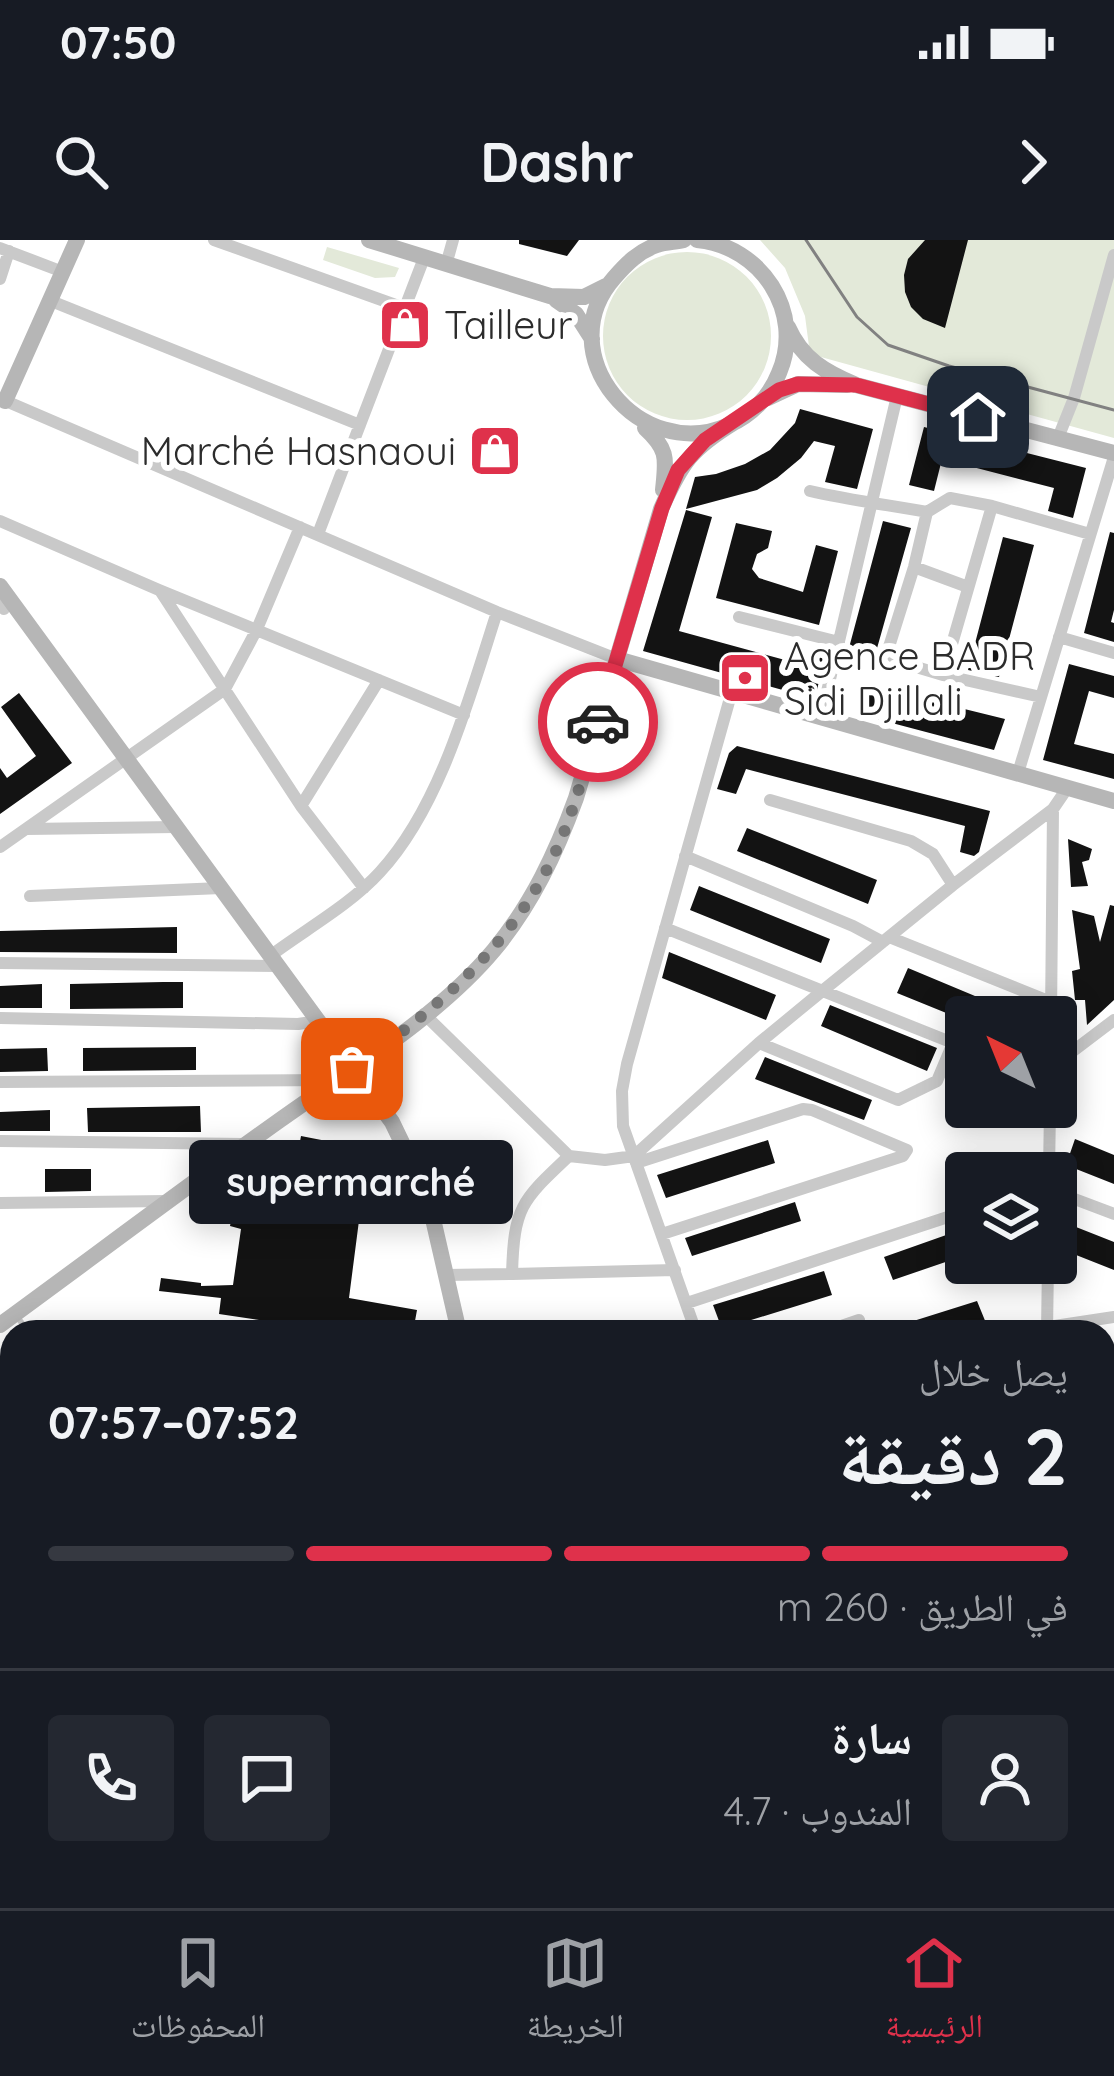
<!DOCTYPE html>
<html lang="ar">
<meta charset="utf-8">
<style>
body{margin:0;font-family:Quicksand,"Noto Naskh Arabic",sans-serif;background:#242831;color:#f1f3f6;direction:rtl;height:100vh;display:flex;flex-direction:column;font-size:45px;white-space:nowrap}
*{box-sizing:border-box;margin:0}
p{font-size:39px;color:#9ea1a6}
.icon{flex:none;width:66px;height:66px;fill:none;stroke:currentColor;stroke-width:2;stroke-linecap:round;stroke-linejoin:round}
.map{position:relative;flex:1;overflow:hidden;direction:ltr}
.panel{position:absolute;left:0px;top:1080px;width:1116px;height:588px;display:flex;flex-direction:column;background:#171b24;border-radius:36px 36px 0 0;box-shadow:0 6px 30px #0003;direction:rtl}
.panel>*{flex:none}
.needle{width:78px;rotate:317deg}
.controls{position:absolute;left:945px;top:756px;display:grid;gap:24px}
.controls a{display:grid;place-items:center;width:132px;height:132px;border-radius:12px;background:#171b24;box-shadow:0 6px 30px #0003;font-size:60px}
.pin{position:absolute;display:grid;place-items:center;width:102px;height:102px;color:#fff;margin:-51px;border-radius:24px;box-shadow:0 6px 18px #0006}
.courier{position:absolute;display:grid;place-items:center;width:120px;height:120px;margin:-60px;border:9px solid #df314b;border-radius:50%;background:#fff;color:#222;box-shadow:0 3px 15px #0007}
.bubble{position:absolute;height:84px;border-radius:12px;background:#171b24;box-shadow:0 6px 30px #0003;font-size:39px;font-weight:700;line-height:84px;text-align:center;direction:rtl}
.overview em{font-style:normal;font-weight:700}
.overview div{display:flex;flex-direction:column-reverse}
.overview{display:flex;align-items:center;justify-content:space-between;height:204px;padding:0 48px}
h1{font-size:78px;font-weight:700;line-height:90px}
.bar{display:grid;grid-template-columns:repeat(4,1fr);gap:18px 12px;align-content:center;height:144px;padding:0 48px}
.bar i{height:15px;border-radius:9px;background:#363941}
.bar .on{background:#df314b}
.bar p{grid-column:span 4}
.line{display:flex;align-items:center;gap:30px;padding:0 48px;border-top:3px solid #363941}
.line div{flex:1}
.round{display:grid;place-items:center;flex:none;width:126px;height:126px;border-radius:12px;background:#242831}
.status{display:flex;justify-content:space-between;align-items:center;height:84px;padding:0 60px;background:#171b24;direction:ltr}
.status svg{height:33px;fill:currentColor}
header{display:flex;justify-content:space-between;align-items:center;height:156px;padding:0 48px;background:#171b24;font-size:54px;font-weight:700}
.tab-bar{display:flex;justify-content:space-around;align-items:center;height:168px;border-top:3px solid #363941;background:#171b24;font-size:33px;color:#9ea1a6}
.tab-bar a{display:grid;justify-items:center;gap:6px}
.tab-bar .on{color:#df314b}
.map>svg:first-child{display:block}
.green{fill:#e3e9d9}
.building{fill:#131313}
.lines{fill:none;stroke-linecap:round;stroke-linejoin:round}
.lane{stroke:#c9c9c9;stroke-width:6}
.street{stroke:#c9c9c9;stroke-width:12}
.secondary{stroke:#b6b6b6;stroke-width:16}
.tram{stroke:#818181;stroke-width:3}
.done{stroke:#767676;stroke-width:12;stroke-dasharray:0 21.6}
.route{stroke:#df314b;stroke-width:15}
.labels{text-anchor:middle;stroke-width:12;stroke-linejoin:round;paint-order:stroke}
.poi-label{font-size:39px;fill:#2c2c2c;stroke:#fff;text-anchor:start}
</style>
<div class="status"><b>07:50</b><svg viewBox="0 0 49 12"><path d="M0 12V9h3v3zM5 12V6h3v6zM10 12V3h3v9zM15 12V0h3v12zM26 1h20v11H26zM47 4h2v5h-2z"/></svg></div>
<header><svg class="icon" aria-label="forward" viewBox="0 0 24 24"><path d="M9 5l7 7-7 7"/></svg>Dashr<svg class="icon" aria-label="search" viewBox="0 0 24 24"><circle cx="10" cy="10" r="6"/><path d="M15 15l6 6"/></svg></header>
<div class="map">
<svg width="1114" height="1668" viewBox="0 0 1114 1668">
<rect width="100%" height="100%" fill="#fff"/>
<!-- green -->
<path class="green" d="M 760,0 L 1114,0 L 1114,198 L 810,114 L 805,76 L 785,28 Z
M 327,7 L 399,28 L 395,37 L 375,38 L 323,20 Z
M603 96a84 84 0 1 1 168 0a84 84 0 1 1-168 0Z"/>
<!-- building -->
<path class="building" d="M 519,0 L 579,0 L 567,16 L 519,4 Z
M 925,0 L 968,0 L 945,88 L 923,79 L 911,67 L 905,52 L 904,35 L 908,19 Z
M 800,169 L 873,189 L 857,249 L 825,242 L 835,206 L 814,201 L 801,218 L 777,238 L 757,250 L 686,269 L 695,237 L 716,234 L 745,224 L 770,210 L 795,183 Z
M 924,187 L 1086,228 L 1073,278 L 1048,271 L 1054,248 L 942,219 L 934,251 L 909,245 Z
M 686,270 L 712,277 L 679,391 L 796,423 L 800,410 L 824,419 L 815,459 L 643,411 Z
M 883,281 L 911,288 L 872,426 L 846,419 Z
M 736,283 L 772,291 L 768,308 L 757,314 L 752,329 L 759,338 L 803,352 L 816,305 L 838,311 L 819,385 L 716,358 Z
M 1110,292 L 1114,293 L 1114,370 L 1111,382 L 1114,383 L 1114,402 L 1084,393 Z
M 1003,297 L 1034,305 L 999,437 L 968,430 Z
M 1069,424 L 1114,436 L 1114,458 L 1089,451 L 1074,504 L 1114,514 L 1114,539 L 1043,520 Z
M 867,445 L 1005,479 L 994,510 L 858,474 Z
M 19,453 L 72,523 L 0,574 L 0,528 L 7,538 L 36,516 L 1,467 Z
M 737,506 L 990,571 L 979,612 L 974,616 L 960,612 L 965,586 L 746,529 L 736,554 L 717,549 L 729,513 Z
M 747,588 L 877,640 L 868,664 L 737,611 Z
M 1068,599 L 1092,609 L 1089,620 L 1082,622 L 1088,646 L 1071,647 Z
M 699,646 L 830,699 L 821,723 L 690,670 Z
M 1110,665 L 1114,666 L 1114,760 L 1087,785 L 1085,760 L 1075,760 L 1072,731 L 1080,729 L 1072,670 L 1094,676 L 1100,702 Z
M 177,687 L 177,713 L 0,712 L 0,691 Z
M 669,712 L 776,755 L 766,780 L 662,738 Z
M 908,728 L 1025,777 L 966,777 L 966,781 L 897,753 Z
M 163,742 L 183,742 L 183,768 L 70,769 L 70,744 Z
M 42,744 L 42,768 L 0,768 L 0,746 Z
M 830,765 L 937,808 L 927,831 L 821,786 Z
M 196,807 L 196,830 L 83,831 L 83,808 Z
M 47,808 L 48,831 L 0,832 L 0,809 Z
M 765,817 L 872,860 L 864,880 L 755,839 Z
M 200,866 L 201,892 L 88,892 L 87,868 Z
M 50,870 L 50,891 L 0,891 L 0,872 Z
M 301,896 L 347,905 L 340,934 L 296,923 Z
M 1075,899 L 1114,915 L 1114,944 L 1066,925 Z
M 768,900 L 775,923 L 666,958 L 657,935 Z
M 45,929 L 91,929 L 91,951 L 45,952 Z
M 237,951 L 276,953 L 274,963 L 324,970 L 327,961 L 361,965 L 349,1058 L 417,1070 L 413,1092 L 340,1092 L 219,1074 L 221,1058 L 159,1051 L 161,1038 L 201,1043 L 201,1046 L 233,1045 L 241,989 L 230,986 Z
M 795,962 L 801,981 L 692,1016 L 685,998 Z
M 1076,987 L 1114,1002 L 1114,1030 L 1066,1011 Z
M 966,988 L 966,1015 L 893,1040 L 884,1017 Z
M 824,1031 L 832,1055 L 722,1089 L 713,1065 Z
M 977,1061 L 986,1083 L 958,1092 L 889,1092 L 888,1089 Z
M 12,1601 L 12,1634 L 0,1645 L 0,1612 Z
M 32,1656 L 73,1656 L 53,1668 L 13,1668 Z
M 140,1656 L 205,1656 L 186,1668 L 147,1668 Z
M 223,1656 L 254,1656 L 262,1668 L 231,1668 Z
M 876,1656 L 984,1656 L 964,1668 L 865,1668 L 878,1660 Z"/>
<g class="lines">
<!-- lane -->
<path class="lane" d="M 17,1077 L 29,1092
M 0,1138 C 8,1151 10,1161 0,1174
M 0,1281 L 12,1311
M 561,1656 L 571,1668
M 391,1668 L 409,1656"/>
<!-- street -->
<path class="street" d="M 214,0 L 404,68
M 0,8 L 63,32
M 446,25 L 453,0
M 0,39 L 9,11
M 51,61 L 360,185
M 1,159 L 497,372 L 617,419
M 1058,198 L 1074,158 L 1114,15
M 810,251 C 849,260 888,265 927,272
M 0,281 L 159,350 L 464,475
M 318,294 L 424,18
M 914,327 L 968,347
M 161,352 L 301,566 L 364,648
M 0,365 L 4,369
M 739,377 L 839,402
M 1059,397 L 1114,413
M 943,435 L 992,266
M 1041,457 L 943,435 L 896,421 L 888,410 L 914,327 L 927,272 L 950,258 L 992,266 L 1090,294
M 821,477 L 897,156
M 1018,533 L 1114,217
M 770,560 L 911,601 L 933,614 L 953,645
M 301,566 L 379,440
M 26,589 L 176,587
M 0,607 L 225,449 L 257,389 L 300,287
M 685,616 L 853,686 L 883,702
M 30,656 L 221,648
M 665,688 L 953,803 L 966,803
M 889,697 L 1051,762
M 270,716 C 306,689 350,665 380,632 C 441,566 470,455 497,372
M 0,723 L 277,726
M 424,774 L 569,916 L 605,920 L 634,916 L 759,803 L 821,752 L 953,645 L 1053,569
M 1051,777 L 1053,569 L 1068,547
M 0,778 L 298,784 L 318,781
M 759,803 L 898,860 L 937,841 L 953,803
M 1056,824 L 1114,780
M 0,842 L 335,840
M 0,901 L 245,904
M 569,916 C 521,961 514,967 512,1034 L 675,1030
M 636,923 L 803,869 L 812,870 L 907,910 L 903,916 L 662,994
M 1049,933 L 1050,867
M 1056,952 L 1114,974
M 0,963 L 167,961
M 446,1035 L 512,1034
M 687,1063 L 966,971
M 696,1092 L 623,886 L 622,851 L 627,824 L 732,451
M 824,1092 L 859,1080
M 1031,1092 L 1048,1087 L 1114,1077
M 1047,1092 L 1048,1023
M 1104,1230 L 1114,1244
M 1104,1385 L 1114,1381
M 0,1490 L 12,1506
M 1104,1506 L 1114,1508
M 100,1656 L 107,1668
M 1086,1656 L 1089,1668
M 0,1658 L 12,1650
M 0,1667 L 1,1668"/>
<!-- secondary -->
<path class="secondary" d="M 369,0 L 550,56 L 584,57 L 606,46
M 684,0 C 676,2 665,2 657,5 C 639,11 626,24 614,38 C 548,113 640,225 729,185 C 752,175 770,156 779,133 C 805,72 761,6 697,0
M 556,60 L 576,74 L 592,99
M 788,87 C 802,119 825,132 856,145 L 1114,213
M 768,158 L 798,144 L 847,145
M 5,161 L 77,0
M 645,188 C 669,210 666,219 663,250
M 0,346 L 392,882 L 418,936 L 433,979 L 459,1092
M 617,419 L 1114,561
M 0,1085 C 93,1017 186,947 280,880 C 350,830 439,776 494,710 C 532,664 556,613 576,558 L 661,269 C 682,222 691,209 735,182
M 805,1656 L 813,1668"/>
<!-- tram -->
<path class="tram" d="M 806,0 L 857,77 L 888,105 L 949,126 L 1114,170"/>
</g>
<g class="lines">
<!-- done -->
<path class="done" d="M 352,829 C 429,774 501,716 546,631 C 571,585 584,532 598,482"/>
<!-- route -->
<path class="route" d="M 598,482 L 662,268 L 678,230 L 705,200 L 779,150 L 798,144 L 856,145 L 978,177"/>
</g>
<!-- icons -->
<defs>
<g id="shop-square" transform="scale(2.7)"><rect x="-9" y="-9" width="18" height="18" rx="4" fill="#df314b" stroke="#fff"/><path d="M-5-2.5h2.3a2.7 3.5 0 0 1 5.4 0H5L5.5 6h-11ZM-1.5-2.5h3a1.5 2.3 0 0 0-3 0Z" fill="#fff"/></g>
<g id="bank-square" transform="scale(2.7)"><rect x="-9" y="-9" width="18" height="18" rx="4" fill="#df314b" stroke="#fff"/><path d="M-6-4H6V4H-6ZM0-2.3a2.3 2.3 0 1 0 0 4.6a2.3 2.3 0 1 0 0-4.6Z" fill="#fff"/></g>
</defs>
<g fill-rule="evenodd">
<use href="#shop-square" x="405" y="85"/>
<use href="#shop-square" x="495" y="211"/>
<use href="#bank-square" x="745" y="438"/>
</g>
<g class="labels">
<!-- poi labels -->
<g class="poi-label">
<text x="444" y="99">Tailleur</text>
<text x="456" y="225" text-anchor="end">Marché Hasnaoui</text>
<text x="784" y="430">Agence BADR<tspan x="784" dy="45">Sidi Djillali</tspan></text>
</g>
</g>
</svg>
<div class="controls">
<a><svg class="needle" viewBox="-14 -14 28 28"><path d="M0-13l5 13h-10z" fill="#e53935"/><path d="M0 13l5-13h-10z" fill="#9ea1a6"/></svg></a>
<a><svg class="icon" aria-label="layers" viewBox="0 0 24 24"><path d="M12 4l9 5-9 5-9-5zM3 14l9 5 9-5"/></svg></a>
</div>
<div class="pin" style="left:352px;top:829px;background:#ea580c"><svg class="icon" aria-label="bag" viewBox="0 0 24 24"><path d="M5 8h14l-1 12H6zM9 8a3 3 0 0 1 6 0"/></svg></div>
<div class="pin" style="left:978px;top:177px;background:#1f2937"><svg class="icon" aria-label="home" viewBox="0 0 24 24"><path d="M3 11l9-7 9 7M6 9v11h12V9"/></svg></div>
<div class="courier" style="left:598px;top:482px"><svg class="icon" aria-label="car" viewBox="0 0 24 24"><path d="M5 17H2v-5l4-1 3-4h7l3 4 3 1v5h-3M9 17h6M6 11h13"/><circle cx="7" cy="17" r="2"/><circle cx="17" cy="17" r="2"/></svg></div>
<div class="bubble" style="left:189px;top:900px;width:324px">supermarché</div>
<section class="panel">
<div class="overview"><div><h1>2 دقيقة</h1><p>يصل خلال</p></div><em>07:52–07:57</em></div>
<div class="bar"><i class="on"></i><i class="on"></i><i class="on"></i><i></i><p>في الطريق · 260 m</p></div>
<div class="line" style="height:216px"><a class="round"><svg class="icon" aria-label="person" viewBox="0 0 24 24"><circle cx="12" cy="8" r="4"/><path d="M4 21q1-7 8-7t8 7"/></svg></a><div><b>سارة</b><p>المندوب · 4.7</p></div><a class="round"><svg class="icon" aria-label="chat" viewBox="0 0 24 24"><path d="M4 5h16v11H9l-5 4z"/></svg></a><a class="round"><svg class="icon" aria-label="phone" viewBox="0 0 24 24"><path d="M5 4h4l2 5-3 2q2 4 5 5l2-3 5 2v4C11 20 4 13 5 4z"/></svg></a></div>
</section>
</div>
<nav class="tab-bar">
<a class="on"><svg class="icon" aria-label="home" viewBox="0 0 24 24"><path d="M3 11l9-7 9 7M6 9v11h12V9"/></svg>الرئيسية</a>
<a><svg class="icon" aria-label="map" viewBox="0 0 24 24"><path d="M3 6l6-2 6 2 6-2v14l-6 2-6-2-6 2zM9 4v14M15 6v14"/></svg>الخريطة</a>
<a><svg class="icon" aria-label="saved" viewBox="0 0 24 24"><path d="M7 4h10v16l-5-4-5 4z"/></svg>المحفوظات</a>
</nav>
